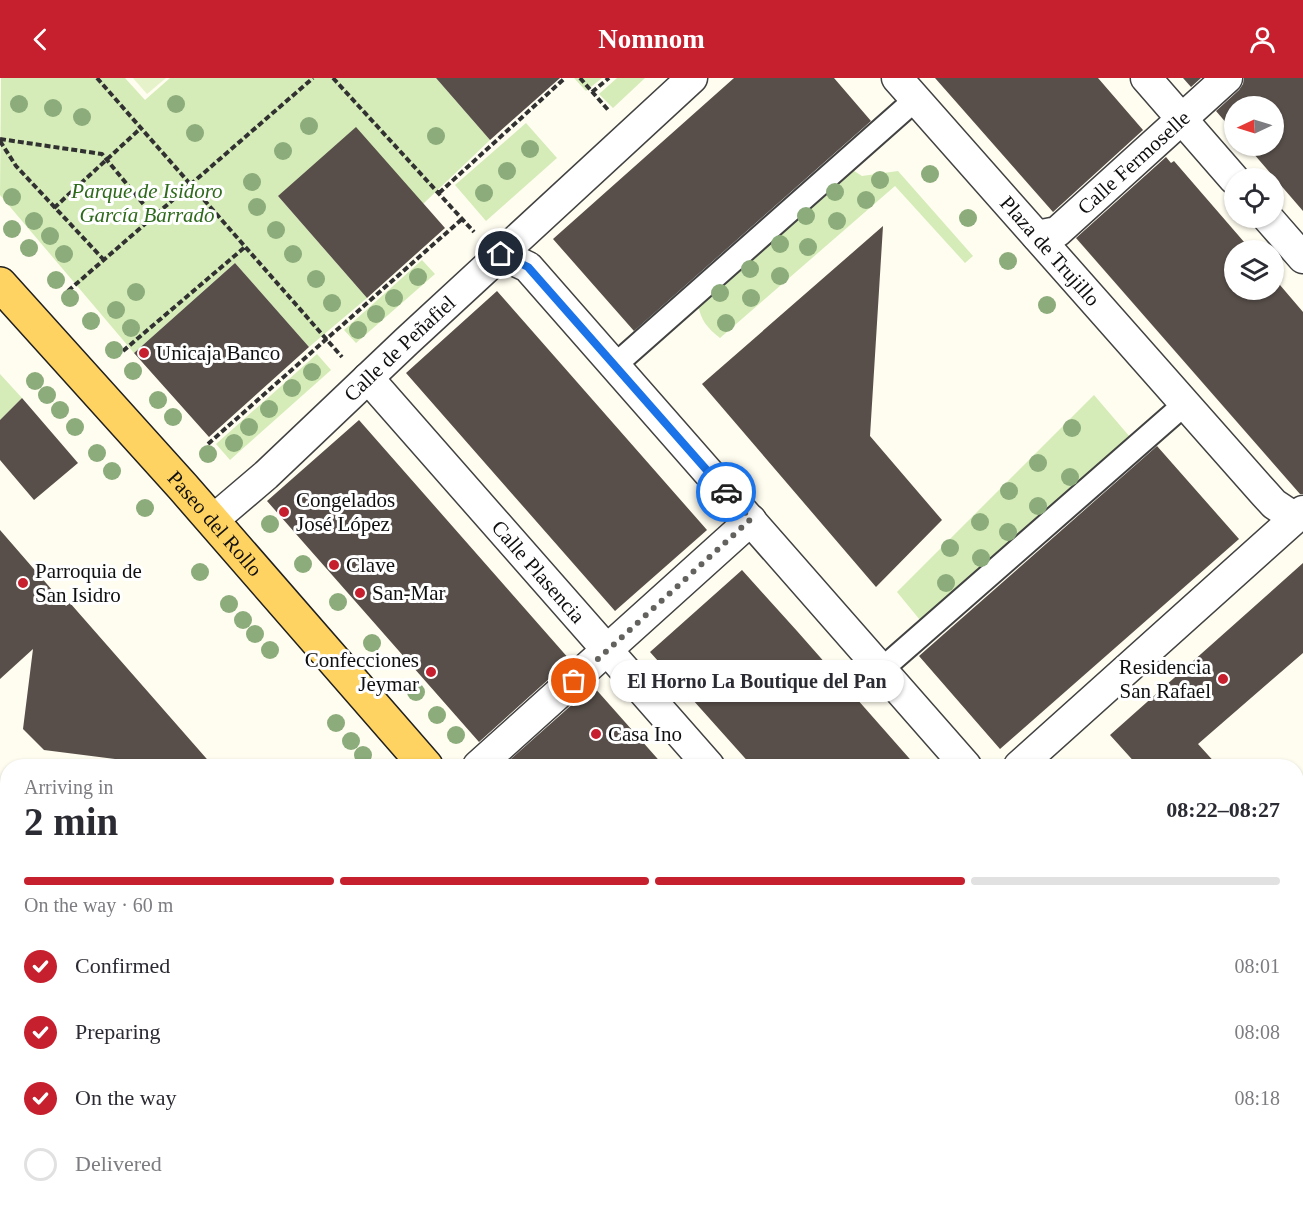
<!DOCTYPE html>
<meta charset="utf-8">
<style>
body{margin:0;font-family:"Times New Roman",serif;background:#f7f7f7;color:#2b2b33;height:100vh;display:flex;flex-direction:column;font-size:22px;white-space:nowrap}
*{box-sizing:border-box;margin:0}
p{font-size:20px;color:#7c7c81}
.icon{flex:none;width:33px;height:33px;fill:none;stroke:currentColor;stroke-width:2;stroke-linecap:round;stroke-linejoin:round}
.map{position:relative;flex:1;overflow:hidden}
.panel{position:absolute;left:0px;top:681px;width:1304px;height:450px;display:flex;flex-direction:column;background:#fff;border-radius:24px 24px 0 0;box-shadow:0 2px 4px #0004}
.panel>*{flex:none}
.needle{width:39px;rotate:266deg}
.tools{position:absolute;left:1224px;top:18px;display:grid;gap:12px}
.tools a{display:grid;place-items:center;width:60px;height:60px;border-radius:50%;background:#fff;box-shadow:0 2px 4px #0004;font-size:30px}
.pin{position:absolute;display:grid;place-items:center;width:51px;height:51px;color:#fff;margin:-26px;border:3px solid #fff;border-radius:50%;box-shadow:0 2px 6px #0007}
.courier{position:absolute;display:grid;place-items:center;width:60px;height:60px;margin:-30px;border:4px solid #1a73e8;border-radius:50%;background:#fff;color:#222;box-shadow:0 2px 8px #0007}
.bubble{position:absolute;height:42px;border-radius:21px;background:#fff;box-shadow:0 2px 4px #0004;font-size:20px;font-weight:700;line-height:42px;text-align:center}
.headline em{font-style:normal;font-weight:700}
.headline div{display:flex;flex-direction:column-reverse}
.headline{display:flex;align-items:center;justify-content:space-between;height:102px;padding:0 24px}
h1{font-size:39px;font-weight:700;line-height:45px}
.bar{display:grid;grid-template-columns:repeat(4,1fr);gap:9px 6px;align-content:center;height:72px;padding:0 24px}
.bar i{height:8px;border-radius:4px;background:#e1e1e2}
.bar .current{background:#c61f2d}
.bar p{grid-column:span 4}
ol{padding:0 24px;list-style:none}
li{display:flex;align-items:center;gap:18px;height:66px}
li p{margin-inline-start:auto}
li .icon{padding:6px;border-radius:50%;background:#c61f2d;color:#fff;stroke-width:4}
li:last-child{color:#7c7c81}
li i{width:33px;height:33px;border:3px solid #e1e1e2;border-radius:50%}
header{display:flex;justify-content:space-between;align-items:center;height:78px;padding:0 24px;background:#c61f2d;color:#fff;font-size:27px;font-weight:700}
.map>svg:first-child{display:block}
.green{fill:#d5ecb8}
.pitch{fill:#e6f3ca}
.building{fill:#584f4a}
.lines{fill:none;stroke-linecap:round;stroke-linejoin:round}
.pedestrian-casing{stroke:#424242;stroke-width:26}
.minor-casing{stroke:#424242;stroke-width:33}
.primary-casing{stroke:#202020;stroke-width:36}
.path{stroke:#313131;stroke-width:4;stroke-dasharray:6 3;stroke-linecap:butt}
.pedestrian{stroke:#fff;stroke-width:22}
.minor{stroke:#fff;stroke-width:30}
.primary{stroke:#ffd361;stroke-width:33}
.tree{fill:#8cac7b}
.done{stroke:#63625e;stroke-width:6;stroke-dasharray:0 10.8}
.route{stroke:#1a73e8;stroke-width:8}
.poi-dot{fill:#c61f2d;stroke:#fff;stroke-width:2}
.labels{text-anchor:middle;stroke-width:6;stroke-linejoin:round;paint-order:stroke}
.street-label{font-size:21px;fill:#0f0f0f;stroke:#fff}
.park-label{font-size:21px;font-style:italic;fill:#2e6a1b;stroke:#fff}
.poi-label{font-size:21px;fill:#0f0f0f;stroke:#fff;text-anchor:start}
</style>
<header><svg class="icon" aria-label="back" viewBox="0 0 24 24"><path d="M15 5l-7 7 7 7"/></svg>Nomnom<svg class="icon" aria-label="person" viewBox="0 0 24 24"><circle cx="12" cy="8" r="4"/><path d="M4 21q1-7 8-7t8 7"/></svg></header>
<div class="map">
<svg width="1303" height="1131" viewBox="0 0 1303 1131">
<rect width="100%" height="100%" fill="#fffcf0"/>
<!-- green -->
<path class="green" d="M 125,0 L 145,22 L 170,0 L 436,0 L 490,62 L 423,126 L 278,118 L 367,220 L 309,269 L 235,185 L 134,275 L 0,117 L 1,0 Z
M 574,0 L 602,0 L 586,13 Z
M 617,0 L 645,0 L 613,30 L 599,16 Z
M 526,45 L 557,80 L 486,143 L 455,107 Z
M 851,91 L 862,98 L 898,93 L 973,178 L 965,185 L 895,108 L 720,260 C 707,250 701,242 698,227 Z
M 422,182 L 435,196 L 356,265 L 344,252 Z
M 317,276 L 331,292 L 230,382 L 216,366 Z
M 0,296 L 22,320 L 0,342 Z
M 1094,317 L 1130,359 L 920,542 L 897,514 Z"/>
<!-- pitch -->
<path class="pitch" d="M 133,0 L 166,0 L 147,16 Z"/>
<!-- building -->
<path class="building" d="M 436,0 L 560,0 L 490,62 Z
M 734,0 L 834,0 L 871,43 L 634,253 L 553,161 Z
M 935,0 L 1098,0 L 1143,52 L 1053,134 Z
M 1183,0 L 1201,0 L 1191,9 Z
M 1244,0 L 1303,0 L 1303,133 L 1247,68 L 1274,68 L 1274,28 L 1234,28 L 1234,54 L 1216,33 L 1239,12 L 1243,6 Z
M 356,49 L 445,150 L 367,220 L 278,118 Z
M 1166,79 L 1171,85 L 1174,83 L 1251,172 L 1234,172 L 1234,212 L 1274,212 L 1274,200 L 1303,234 L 1303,416 L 1300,416 L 1076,160 Z
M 883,148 L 870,358 L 942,442 L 876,509 L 702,306 Z
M 235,185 L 309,269 L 209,359 L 134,275 Z
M 497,213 L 707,452 L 615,533 L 406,295 Z
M 22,320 L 78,385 L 34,422 L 0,382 L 0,342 Z
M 359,342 L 570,582 L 479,664 L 267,423 Z
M 1157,368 L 1239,461 L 1000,671 L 919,578 Z
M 0,452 L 66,528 L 70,525 L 213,688 L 106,688 L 115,681 L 44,672 L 23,651 L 33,571 L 0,601 Z
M 1303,485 L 1303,575 L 1198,666 L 1218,688 L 1138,688 L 1110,657 Z
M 742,492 L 797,553 L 916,688 L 752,688 L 650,574 Z
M 593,608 L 664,688 L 503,688 Z"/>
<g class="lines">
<!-- pedestrian casing -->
<g class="pedestrian-casing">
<path id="pedestrian" d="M 614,288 L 916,21
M 881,592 L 1186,325"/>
</g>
<!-- minor casing -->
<g class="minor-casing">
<g id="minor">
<path id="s1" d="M 897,0 L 1264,415 L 1274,426 L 1295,440"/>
<path d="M 1146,0 L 1234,101"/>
<path d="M 1268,140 L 1303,180"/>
<path id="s2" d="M 1037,158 L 1057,154 L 1227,0"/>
<path d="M 501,176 L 528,189 L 966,688"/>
<path id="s3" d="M 368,300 L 709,688"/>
<path id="s4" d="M 212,443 L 266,397 L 407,263 L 692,0"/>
<path d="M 478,688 L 751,442"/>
<path d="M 1019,688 L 1303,433"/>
<path d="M 1296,959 L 1303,953"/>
<path d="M 374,1124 L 380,1131"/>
<path d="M 200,1131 L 207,1124"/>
<path d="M 574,1131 L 582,1124"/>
<path d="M 1105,1131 L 1114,1124"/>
</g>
</g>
<!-- primary casing -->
<g class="primary-casing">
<g id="primary">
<path id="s5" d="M 0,206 L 183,409 L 426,688"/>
<path d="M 803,1124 L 810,1131"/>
</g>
</g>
<!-- path -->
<path class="path" d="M 97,0 L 342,279
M 333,0 L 474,154
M 580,0 L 609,33
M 592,14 L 609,0
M 0,61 L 102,76 L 154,139
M 0,63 L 16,88 L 104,182
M 439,115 L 565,0
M 54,130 L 141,50
M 68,213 L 313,0
M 123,273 L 245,169
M 208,366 L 462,141"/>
<!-- pedestrian -->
<use href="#pedestrian" class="pedestrian"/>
<!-- minor -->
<use href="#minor" class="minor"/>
<!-- primary -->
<use href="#primary" class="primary"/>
</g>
<!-- trees -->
<g class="tree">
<circle cx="19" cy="26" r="9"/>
<circle cx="176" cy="26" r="9"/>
<circle cx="53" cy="30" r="9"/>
<circle cx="82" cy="39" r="9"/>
<circle cx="309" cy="48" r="9"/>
<circle cx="195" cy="55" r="9"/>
<circle cx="436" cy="58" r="9"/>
<circle cx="530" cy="71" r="9"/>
<circle cx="283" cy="73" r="9"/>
<circle cx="507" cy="93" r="9"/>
<circle cx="930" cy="96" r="9"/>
<circle cx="880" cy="102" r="9"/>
<circle cx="252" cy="104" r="9"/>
<circle cx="835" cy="114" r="9"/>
<circle cx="484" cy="115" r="9"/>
<circle cx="12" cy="119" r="9"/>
<circle cx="866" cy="122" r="9"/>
<circle cx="257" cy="129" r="9"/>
<circle cx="806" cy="138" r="9"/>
<circle cx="968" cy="140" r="9"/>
<circle cx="34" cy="143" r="9"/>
<circle cx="837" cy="143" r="9"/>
<circle cx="12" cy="151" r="9"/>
<circle cx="276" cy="152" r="9"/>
<circle cx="50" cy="158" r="9"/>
<circle cx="780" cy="166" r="9"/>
<circle cx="808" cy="169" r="9"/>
<circle cx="29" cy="170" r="9"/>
<circle cx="64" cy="176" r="9"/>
<circle cx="293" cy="176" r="9"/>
<circle cx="1008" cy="183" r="9"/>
<circle cx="750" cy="191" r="9"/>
<circle cx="780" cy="198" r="9"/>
<circle cx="418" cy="199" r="9"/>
<circle cx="316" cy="201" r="9"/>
<circle cx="56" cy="202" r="9"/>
<circle cx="136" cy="214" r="9"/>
<circle cx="720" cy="215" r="9"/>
<circle cx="70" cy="220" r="9"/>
<circle cx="394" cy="220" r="9"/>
<circle cx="751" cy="220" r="9"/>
<circle cx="332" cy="225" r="9"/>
<circle cx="1047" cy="227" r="9"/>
<circle cx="116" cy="232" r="9"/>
<circle cx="376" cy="236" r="9"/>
<circle cx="91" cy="243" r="9"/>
<circle cx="726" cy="245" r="9"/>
<circle cx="131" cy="250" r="9"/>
<circle cx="358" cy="252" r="9"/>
<circle cx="114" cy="272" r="9"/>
<circle cx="133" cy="293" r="9"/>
<circle cx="312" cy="294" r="9"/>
<circle cx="35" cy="303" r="9"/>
<circle cx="292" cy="310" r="9"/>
<circle cx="47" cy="317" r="9"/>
<circle cx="158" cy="322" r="9"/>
<circle cx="269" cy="331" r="9"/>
<circle cx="60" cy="332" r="9"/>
<circle cx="173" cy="339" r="9"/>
<circle cx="75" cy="349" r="9"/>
<circle cx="249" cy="349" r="9"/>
<circle cx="1072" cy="350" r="9"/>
<circle cx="234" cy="365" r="9"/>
<circle cx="97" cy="375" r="9"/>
<circle cx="208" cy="376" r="9"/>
<circle cx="1038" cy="385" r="9"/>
<circle cx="112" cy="393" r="9"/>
<circle cx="1070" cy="399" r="9"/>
<circle cx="1009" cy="413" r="9"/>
<circle cx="1038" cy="428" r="9"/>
<circle cx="145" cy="430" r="9"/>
<circle cx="980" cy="444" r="9"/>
<circle cx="270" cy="446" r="9"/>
<circle cx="1008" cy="454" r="9"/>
<circle cx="950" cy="470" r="9"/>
<circle cx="981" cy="480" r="9"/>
<circle cx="303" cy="486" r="9"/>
<circle cx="200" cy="494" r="9"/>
<circle cx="946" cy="505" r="9"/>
<circle cx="338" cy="524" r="9"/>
<circle cx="229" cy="526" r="9"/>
<circle cx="243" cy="542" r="9"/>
<circle cx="255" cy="556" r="9"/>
<circle cx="372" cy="565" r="9"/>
<circle cx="270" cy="572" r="9"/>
<circle cx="416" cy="614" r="9"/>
<circle cx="437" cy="637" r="9"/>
<circle cx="336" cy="645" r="9"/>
<circle cx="456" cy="657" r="9"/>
<circle cx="351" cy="663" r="9"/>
<circle cx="363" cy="677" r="9"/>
</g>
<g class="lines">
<!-- done -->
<path class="done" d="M 574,603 L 751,441 L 726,414"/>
<!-- route -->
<path class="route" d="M 501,176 L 528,189 L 726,414"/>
</g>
<!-- markers -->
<g class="poi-dot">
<circle cx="144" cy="275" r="6"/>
<circle cx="284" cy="434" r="6"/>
<circle cx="334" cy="487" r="6"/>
<circle cx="23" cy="505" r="6"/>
<circle cx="360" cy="515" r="6"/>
<circle cx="431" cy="594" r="6"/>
<circle cx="1223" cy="601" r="6"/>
<circle cx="596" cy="656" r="6"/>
</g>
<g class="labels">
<!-- street labels -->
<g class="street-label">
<text dy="7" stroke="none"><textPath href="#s2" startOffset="124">Calle Fermoselle</textPath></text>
<text dy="7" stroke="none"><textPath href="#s1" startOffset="231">Plaza de Trujillo</textPath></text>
<text dy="7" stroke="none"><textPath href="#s4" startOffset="255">Calle de Peñafiel</textPath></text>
<text dy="7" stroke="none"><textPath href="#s5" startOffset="322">Paseo del Rollo</textPath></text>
<text dy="7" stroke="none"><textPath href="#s3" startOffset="258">Calle Plasencia</textPath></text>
</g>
<!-- park labels -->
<g class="park-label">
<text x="147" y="120">Parque de Isidoro<tspan x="147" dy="24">García Barrado</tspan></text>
</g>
<!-- poi labels -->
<g class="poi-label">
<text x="156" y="282">Unicaja Banco</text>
<text x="296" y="429">Congelados<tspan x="296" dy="24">José López</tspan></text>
<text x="346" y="494">Clave</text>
<text x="35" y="500">Parroquia de<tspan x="35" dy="24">San Isidro</tspan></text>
<text x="372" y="522">San-Mar</text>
<text x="419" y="589" text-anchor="end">Confecciones<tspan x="419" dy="24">Jeymar</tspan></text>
<text x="1211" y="596" text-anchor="end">Residencia<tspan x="1211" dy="24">San Rafael</tspan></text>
<text x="608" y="663">Casa Ino</text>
</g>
</g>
</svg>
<div class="tools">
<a><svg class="needle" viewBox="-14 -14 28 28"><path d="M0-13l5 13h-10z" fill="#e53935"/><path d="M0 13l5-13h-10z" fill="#7c7c81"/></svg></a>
<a><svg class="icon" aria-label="locate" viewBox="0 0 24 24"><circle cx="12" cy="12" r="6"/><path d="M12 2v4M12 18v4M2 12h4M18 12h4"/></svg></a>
<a><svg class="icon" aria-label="layers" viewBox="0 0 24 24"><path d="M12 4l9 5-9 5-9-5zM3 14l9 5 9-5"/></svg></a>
</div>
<div class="pin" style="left:574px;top:603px;background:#ea580c"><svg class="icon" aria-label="bag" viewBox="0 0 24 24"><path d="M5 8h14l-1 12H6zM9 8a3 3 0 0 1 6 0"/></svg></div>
<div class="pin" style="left:501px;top:176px;background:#1f2937"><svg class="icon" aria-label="home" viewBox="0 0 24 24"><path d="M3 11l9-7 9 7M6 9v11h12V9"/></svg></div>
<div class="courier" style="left:726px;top:414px"><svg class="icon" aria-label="car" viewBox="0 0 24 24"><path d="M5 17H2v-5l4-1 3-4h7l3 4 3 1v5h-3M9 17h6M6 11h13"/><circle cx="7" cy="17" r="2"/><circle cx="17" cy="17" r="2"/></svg></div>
<div class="bubble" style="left:610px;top:582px;width:294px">El Horno La Boutique del Pan</div>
<section class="panel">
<div class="headline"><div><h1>2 min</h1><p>Arriving in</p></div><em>08:22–08:27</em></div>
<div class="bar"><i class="current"></i><i class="current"></i><i class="current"></i><i></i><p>On the way · 60 m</p></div>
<ol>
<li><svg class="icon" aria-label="check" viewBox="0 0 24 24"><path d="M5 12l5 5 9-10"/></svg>Confirmed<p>08:01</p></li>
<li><svg class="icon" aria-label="check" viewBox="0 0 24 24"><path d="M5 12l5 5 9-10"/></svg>Preparing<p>08:08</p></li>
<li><svg class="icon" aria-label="check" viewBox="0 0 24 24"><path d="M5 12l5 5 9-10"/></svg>On the way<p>08:18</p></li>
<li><i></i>Delivered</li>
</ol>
</section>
</div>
